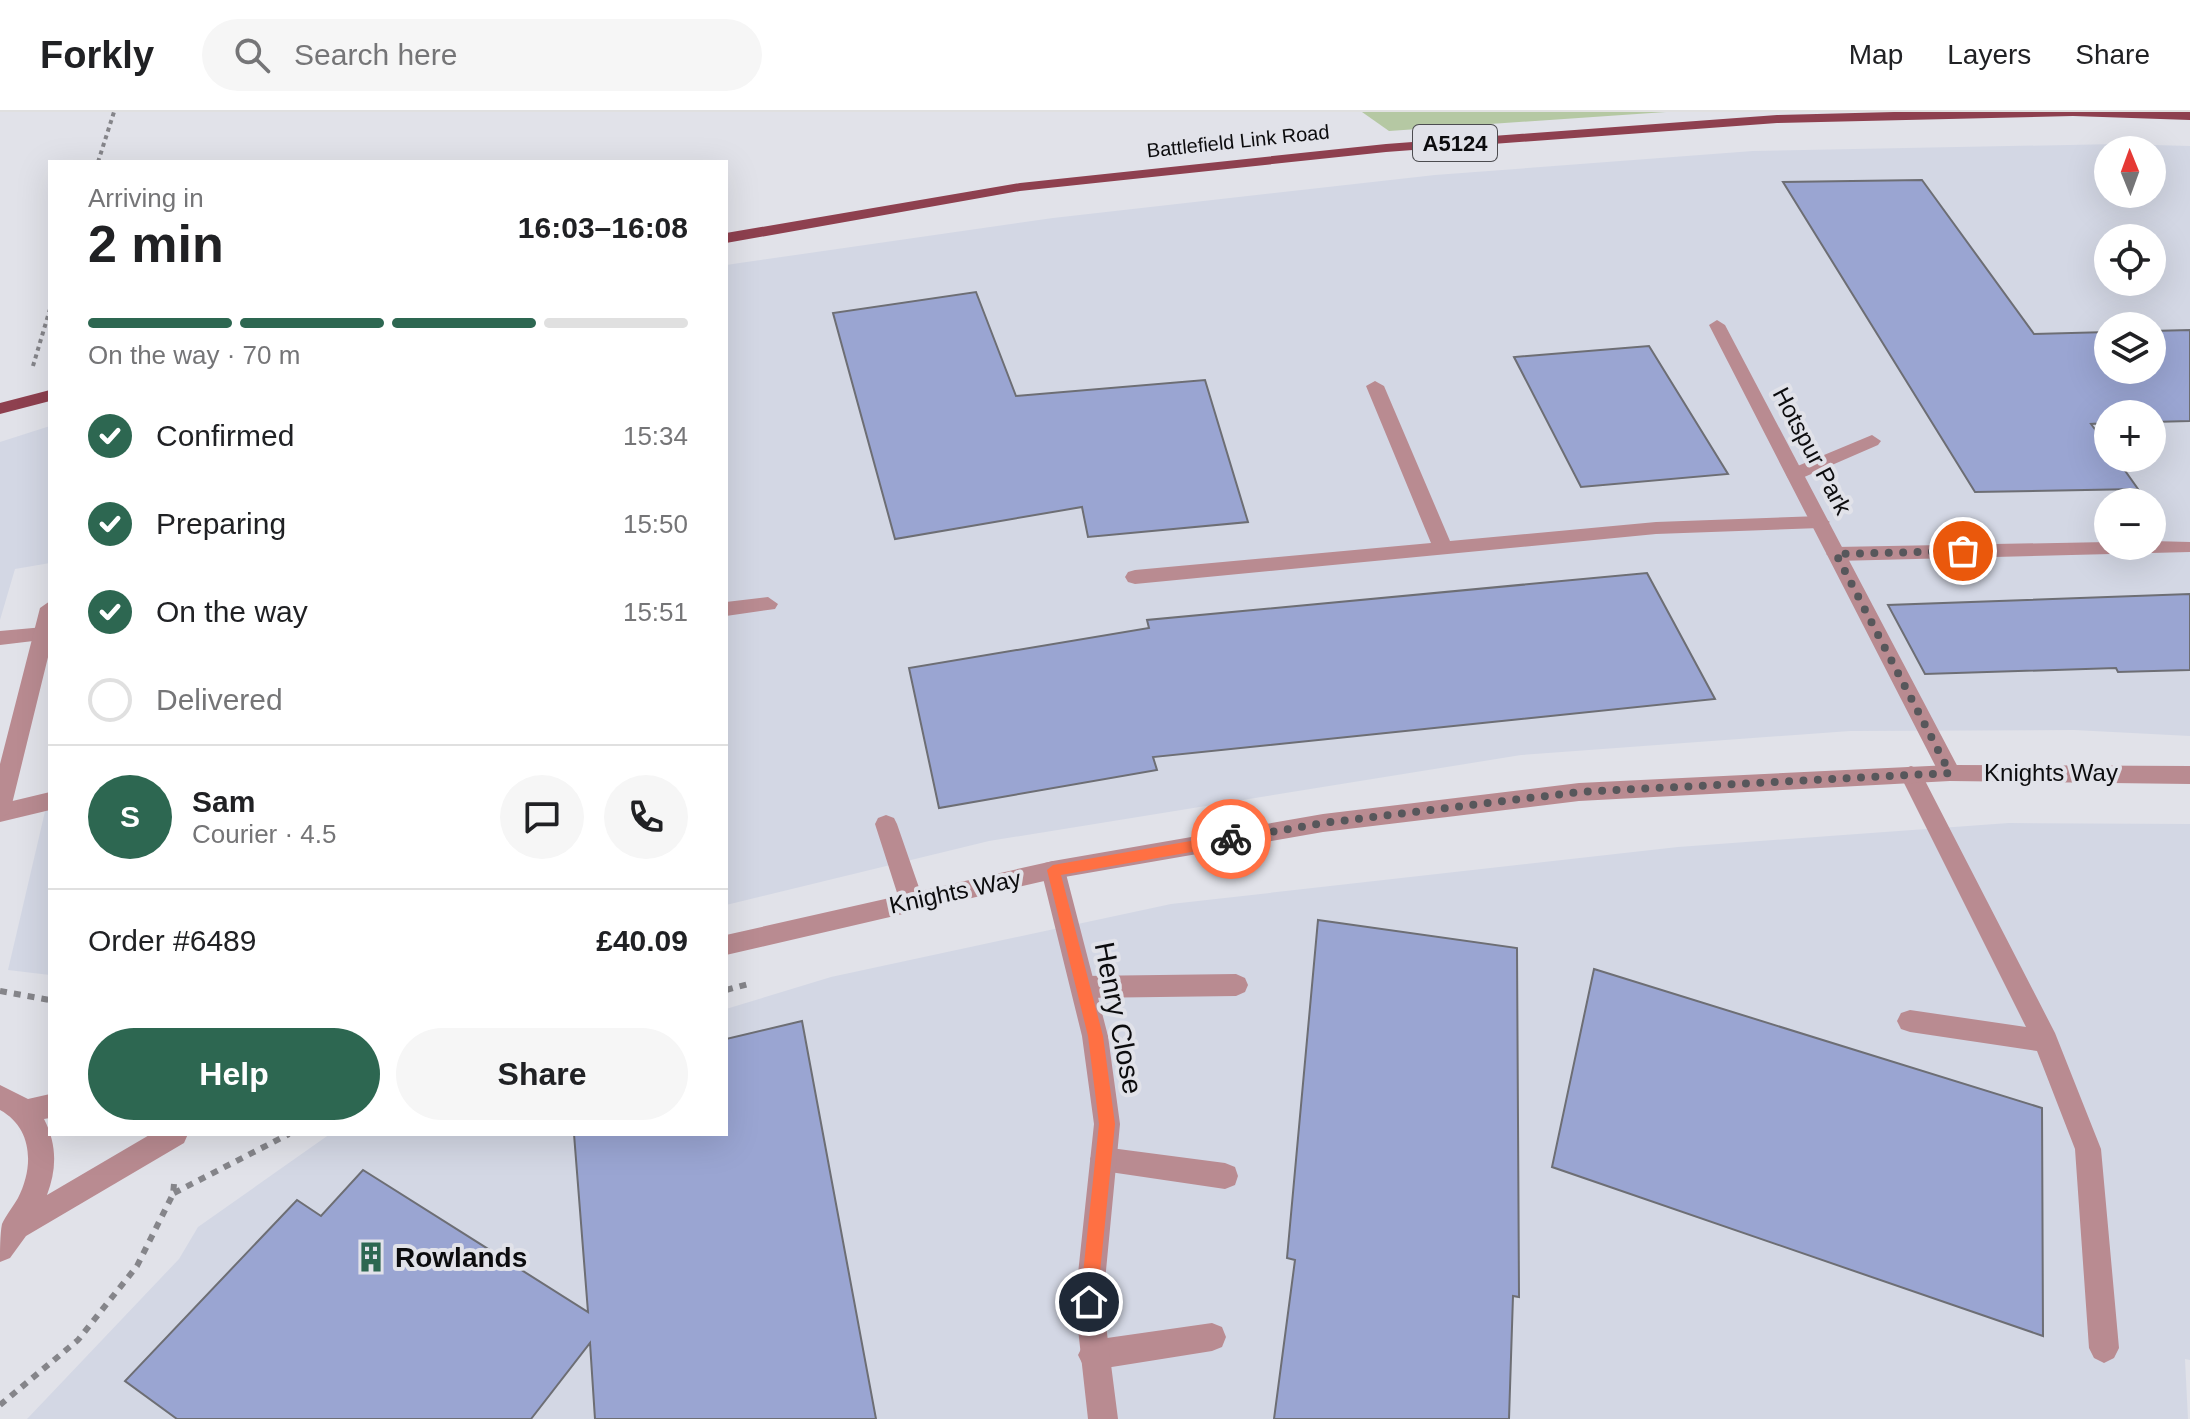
<!DOCTYPE html>
<meta charset="utf-8">
<style>
body{margin:0;font-family:Helvetica,sans-serif;background:#f6f6f6;color:#202124;height:100vh;display:flex;flex-direction:column;font-size:30px;white-space:nowrap}
*{box-sizing:border-box;margin:0}
p{font-size:26px;color:#757577}
.icon{flex:none;width:44px;height:44px;fill:none;stroke:currentColor;stroke-width:2;stroke-linecap:round;stroke-linejoin:round}
.map{position:relative;flex:1;overflow:hidden}
.panel{position:absolute;left:48px;top:48px;width:680px;height:976px;display:flex;flex-direction:column;background:#fff;border-radius:0px;box-shadow:0 8px 32px #0002}
.panel>*{flex:none}
.needle{width:52px;rotate:359deg}
.fabs{position:absolute;left:2094px;top:24px;display:grid;gap:16px}
.fabs a{display:grid;place-items:center;width:72px;height:72px;border-radius:50%;background:#fff;box-shadow:0 8px 32px #0002;font-size:40px}
.pin{position:absolute;display:grid;place-items:center;width:68px;height:68px;color:#fff;margin:-34px;border:4px solid #fff;border-radius:50%;box-shadow:0 2px 8px #0007}
.courier{position:absolute;display:grid;place-items:center;width:80px;height:80px;margin:-40px;border:6px solid #ff7043;border-radius:50%;background:#fff;color:#222;box-shadow:0 2px 10px #0007}
.overview em{font-style:normal;font-weight:700}
.overview div{display:flex;flex-direction:column-reverse}
.overview{display:flex;align-items:center;justify-content:space-between;height:136px;padding:0 40px}
h1{font-size:52px;font-weight:700;line-height:60px}
.bar{display:grid;grid-template-columns:repeat(4,1fr);gap:12px 8px;align-content:center;height:96px;padding:0 40px}
.bar i{height:10px;border-radius:6px;background:#e0e0e0}
.bar .on{background:#2d6751}
.bar p{grid-column:span 4}
.line{display:flex;align-items:center;gap:20px;padding:0 40px;border-top:2px solid #e0e0e0}
.line div{flex:1}
.round{display:grid;place-items:center;flex:none;width:84px;height:84px;border-radius:42px;background:#f6f6f6}
ol{padding:0 40px;list-style:none}
li{display:flex;align-items:center;gap:24px;height:88px}
li p{margin-inline-start:auto}
li .icon{padding:8px;border-radius:50%;background:#2d6751;color:#fff;stroke-width:4}
li:last-child{color:#757577}
li i{width:44px;height:44px;border:4px solid #e0e0e0;border-radius:50%}
.primary-button{display:flex;gap:16px;margin-top:auto;padding:16px 40px}
.primary-button a{flex:1;height:92px;border-radius:48px;background:#2d6751;color:#fff;font-size:32px;font-weight:700;line-height:92px;text-align:center}
.primary-button a+a{background:#f6f6f6;color:#202124}
header{display:flex;align-items:center;gap:48px;box-sizing:border-box;height:112px;padding:0 40px;background:#fff;border-bottom:2px solid #e0e0e0}
header strong{font-size:38px}
nav{display:flex;gap:44px;margin-inline-start:auto;font-size:28px}
.search{width:560px;height:72px;background:#f6f6f6;display:flex;align-items:center;gap:20px;box-sizing:border-box;padding:0 28px;border-radius:44px;color:#757577;font-size:30px}
.map>svg:first-child{display:block}
.built{fill:#d3d7e4;fill-rule:evenodd}
.green{fill:#b5c8a3}
.building{fill:#9aa5d2;stroke:#6d6e74;stroke-width:2}
.lines{fill:none;stroke-linecap:round;stroke-linejoin:round}
.path-far1{stroke:#85858a;stroke-width:4;stroke-dasharray:4 4;stroke-linecap:butt}
.path{stroke:#85858a;stroke-width:6;stroke-dasharray:7 7;stroke-linecap:butt}
.service{fill:#b98b91;fill-rule:evenodd}
.minor{fill:#b98b91;fill-rule:evenodd}
.tertiary{fill:#b98b91;fill-rule:evenodd}
.primary{fill:#8e404f;fill-rule:evenodd}
.route{fill:#ff7043}
.done{stroke:#57575b;stroke-width:8;stroke-dasharray:0 14.4}
.labels{text-anchor:middle;stroke-width:8;stroke-linejoin:round;paint-order:stroke}
.far-street-label{font-size:20px;fill:#0c0c0e;stroke:#e1e2e9}
.shield{fill:#e1e2e9;stroke:#4c4c50;stroke-width:2}
.shield-label{font-size:22px;font-weight:bold;fill:#0c0c0e}
.street-label{font-size:24px;fill:#0c0c0e;stroke:#e1e2e9}
.near-street-label{font-size:28px;fill:#0c0c0e;stroke:#e1e2e9}
.near-poi-label{font-size:28px;font-weight:bold;fill:#0c0c0e;stroke:#e1e2e9;text-anchor:start}
</style>
<header>
<strong>Forkly</strong>
<div class="search"><svg class="icon" aria-label="search" viewBox="0 0 24 24"><circle cx="10" cy="10" r="6"/><path d="M15 15l6 6"/></svg>Search here</div>
<nav><a>Map</a><a>Layers</a><a>Share</a></nav>
</header>
<div class="map">
<svg width="2190" height="1307" viewBox="0 0 2190 1307">
<rect width="100%" height="100%" fill="#e1e2e9"/>
<!-- built -->
<path class="built" d="M 2117,32 L 2190,34 L 2190,624 L 2074,618 L 1850,619 L 1521,643 L 989,729 L 726,793 L 726,153 L 1053,106 L 1435,63 L 1753,39 ZM 2108,38 L 2152,38 L 2152,82 L 2108,82 ZM 2108,126 L 2152,126 L 2152,170 L 2108,170 ZM 2108,214 L 2152,214 L 2152,258 L 2108,258 ZM 2108,302 L 2152,302 L 2152,346 L 2108,346 ZM 2108,390 L 2152,390 L 2152,434 L 2108,434 Z
M 50,314 L 50,451 L 15,457 L 0,508 L 0,330 Z
M 50,678 L 50,863 L 8,858 Z
M 2009,711 L 2190,712 L 2190,1248 L 2185,1247 L 2188,1307 L 27,1307 L 179,1147 L 198,1115 L 330,1022 L 726,1022 L 726,897 L 831,865 L 1171,792 L 1678,735 Z"/>
<!-- green -->
<path class="green" d="M 1362,0 L 1666,0 L 1389,19 Z"/>
<!-- building -->
<path class="building" d="M 1922,68 L 2034,222 L 2108,220 L 2108,258 L 2152,258 L 2152,219 L 2190,218 L 2190,309 L 2152,310 L 2152,302 L 2108,302 L 2108,311 L 2091,312 L 2108,335 L 2108,346 L 2116,346 L 2138,377 L 1975,380 L 1783,70 Z
M 976,180 L 1016,284 L 1205,268 L 1248,410 L 1088,425 L 1082,395 L 895,427 L 833,201 Z
M 1649,234 L 1728,362 L 1581,375 L 1514,245 Z
M 1647,461 L 1715,587 L 1153,645 L 1157,658 L 939,696 L 909,556 L 1149,516 L 1147,508 Z
M 2190,482 L 2190,558 L 2118,560 L 2116,556 L 1925,562 L 1888,493 Z
M 1318,808 L 1517,836 L 1519,1185 L 1513,1184 L 1509,1307 L 1274,1307 L 1295,1148 L 1287,1146 Z
M 1594,857 L 2042,996 L 2043,1224 L 1552,1055 Z
M 802,909 L 876,1307 L 595,1307 L 590,1231 L 531,1307 L 177,1307 L 125,1269 L 297,1088 L 321,1104 L 363,1058 L 588,1200 L 574,1022 L 726,1022 L 726,927 Z"/>
<g class="lines">
<!-- path-far1 -->
<path class="path-far1" d="M 98,50 L 114,0
M 33,254 L 50,197"/>
<!-- path -->
<path class="path" d="M 726,878 L 752,871
M 0,879 L 50,888
M 174,1081 L 289,1022
M 0,1293 L 78,1228 L 137,1154 L 173,1082 L 174,1072"/>
<!-- service -->
<path class="service" d="M 1375,269 L 1384,274 L 1450,429 L 1656,410 L 1820,404 L 1830,410 L 1820,416 L 1656,422 L 1135,472 L 1128,470 L 1125,465 L 1128,460 L 1135,458 L 1431,431 L 1366,274 Z
M 1872,323 L 1881,329 L 1878,333 L 1802,366 L 1788,366 L 1786,362 L 1788,358 Z
M 2152,429 L 2190,430 L 2190,440 L 1836,449 L 1826,442 L 1836,435 L 2108,430 L 2108,434 L 2152,434 Z
M 768,485 L 778,492 L 775,497 L 726,504 L 726,490 Z
M 44,515 L 50,517 L 50,527 L 0,533 L 0,519 Z
M 1911,654 L 1919,657 L 2055,921 L 2101,1037 L 2119,1236 L 2114,1246 L 2104,1251 L 2094,1246 L 2089,1236 L 2075,1037 L 2037,939 L 1910,920 L 1901,917 L 1897,909 L 1901,901 L 1910,898 L 2026,915 L 1900,663 L 1903,657 Z
M 50,680 L 50,698 L 0,710 L 0,692 Z
M 886,703 L 894,706 L 897,712 L 924,790 L 920,797 L 912,800 L 904,797 L 900,790 L 875,712 L 878,706 Z
M 1236,862 L 1245,866 L 1248,873 L 1245,880 L 1236,884 L 1083,886 L 1074,883 L 1071,875 L 1074,867 L 1083,864 Z
M 1103,1035 L 1225,1051 L 1235,1055 L 1238,1064 L 1235,1073 L 1225,1077 L 1103,1059 L 1094,1056 L 1090,1047 L 1094,1038 Z
M 1212,1211 L 1222,1215 L 1226,1225 L 1222,1235 L 1212,1239 L 1093,1258 L 1083,1253 L 1078,1243 L 1083,1233 L 1093,1228 Z"/>
<!-- minor -->
<path class="minor" d="M 1717,208 L 1725,213 L 1961,661 L 1958,667 L 1950,669 L 1942,667 L 1939,661 L 1709,213 Z
M 50,489 L 50,537 L 11,696 L 8,702 L 0,705 L 0,652 L 40,496 Z
M 1053,749 L 1061,751 L 1065,758 L 1108,924 L 1120,1012 L 1103,1190 L 1118,1307 L 1088,1307 L 1075,1190 L 1094,1012 L 1082,924 L 1041,758 L 1045,751 Z"/>
<!-- tertiary -->
<path class="tertiary" d="M 1950,653 L 2190,654 L 2190,672 L 1950,669 L 1579,689 L 1323,720 L 1053,767 L 726,843 L 726,823 L 1053,749 L 1323,702 L 1579,671 Z
M 0,973 L 28,987 L 50,982 L 50,1006 L 44,1007 C 57,1032 57,1057 47,1083 L 151,1022 L 188,1022 L 184,1031 L 26,1124 L 10,1146 L 0,1150 C 0,1139 0,1122 2,1112 C 6,1103 13,1095 18,1086 C 34,1055 33,1016 0,998 Z"/>
<!-- primary -->
<path class="primary" d="M 1894,0 L 2190,0 L 2190,8 L 2073,4 L 1777,11 L 1386,40 L 1020,79 L 726,131 L 726,121 L 1020,71 L 1386,32 L 1777,3 Z
M 50,278 L 50,289 L 0,302 L 0,291 Z"/>
</g>
<!-- route -->
<path class="route" d="M 1231,722 L 1238,727 L 1231,733 L 1061,763 L 1103,924 L 1115,1012 L 1097,1190 L 1095,1196 L 1089,1198 L 1083,1196 L 1080,1190 L 1099,1012 L 1088,924 L 1047,758 L 1053,753 Z"/>
<g class="lines">
<!-- done -->
<path class="done" d="M 1231,727 L 1323,711 L 1579,680 L 1950,661 L 1836,442 L 1963,439"/>
</g>
<!-- icons -->
<defs>
<g id="building-bare" transform="scale(2.4)"><path d="M-4-6H4V6H1V3H-1V6H-4ZM-2.5-4.3h1.7v1.8h-1.7ZM.8-4.3h1.7v1.8H.8ZM-2.5-1h1.7V.8h-1.7ZM.8-1h1.7V.8H.8Z" fill="#2d6751" stroke="#e1e2e9" stroke-width="2.5" paint-order="stroke"/></g>
</defs>
<g fill-rule="evenodd">
<use href="#building-bare" x="371" y="1145"/>
</g>
<g class="labels">
<!-- far-street labels -->
<g class="far-street-label">
<text transform="translate(1238 29) rotate(-6)" y="7">Battlefield Link Road</text>
</g>
<!-- shield labels -->
<rect class="shield" x="1413" y="13" width="84" height="36" rx="6"/>
<g class="shield-label">
<text x="1455" y="39">A5124</text>
</g>
<!-- street labels -->
<g class="street-label">
<text transform="translate(1812 339) rotate(62)" y="8">Hotspur Park</text>
<text x="2051" y="669">Knights Way</text>
<text transform="translate(955 780) rotate(-12)" y="8">Knights Way</text>
</g>
<!-- near-street labels -->
<g class="near-street-label">
<text transform="translate(1119 906) rotate(79)" y="10">Henry Close</text>
</g>
<!-- near-poi labels -->
<g class="near-poi-label">
<text x="395" y="1155">Rowlands</text>
</g>
</g>
</svg>
<div class="fabs">
<a><svg class="needle" viewBox="-14 -14 28 28"><path d="M0-13l5 13h-10z" fill="#e53935"/><path d="M0 13l5-13h-10z" fill="#757577"/></svg></a>
<a><svg class="icon" aria-label="locate" viewBox="0 0 24 24"><circle cx="12" cy="12" r="6"/><path d="M12 2v4M12 18v4M2 12h4M18 12h4"/></svg></a>
<a><svg class="icon" aria-label="layers" viewBox="0 0 24 24"><path d="M12 4l9 5-9 5-9-5zM3 14l9 5 9-5"/></svg></a>
<a>+</a>
<a>−</a>
</div>
<div class="pin" style="left:1963px;top:439px;background:#ea580c"><svg class="icon" aria-label="bag" viewBox="0 0 24 24"><path d="M5 8h14l-1 12H6zM9 8a3 3 0 0 1 6 0"/></svg></div>
<div class="pin" style="left:1089px;top:1190px;background:#1f2937"><svg class="icon" aria-label="home" viewBox="0 0 24 24"><path d="M3 11l9-7 9 7M6 9v11h12V9"/></svg></div>
<div class="courier" style="left:1231px;top:727px"><svg class="icon" aria-label="bike" viewBox="0 0 24 24"><circle cx="6" cy="16" r="4"/><circle cx="18" cy="16" r="4"/><path d="M6 16l4-8h5l3 8M10 8l3 8H6M13 5h3"/></svg></div>
<section class="panel">
<div class="overview"><div><h1>2 min</h1><p>Arriving in</p></div><em>16:03–16:08</em></div>
<div class="bar"><i class="on"></i><i class="on"></i><i class="on"></i><i></i><p>On the way · 70 m</p></div>
<ol>
<li><svg class="icon" aria-label="check" viewBox="0 0 24 24"><path d="M5 12l5 5 9-10"/></svg>Confirmed<p>15:34</p></li>
<li><svg class="icon" aria-label="check" viewBox="0 0 24 24"><path d="M5 12l5 5 9-10"/></svg>Preparing<p>15:50</p></li>
<li><svg class="icon" aria-label="check" viewBox="0 0 24 24"><path d="M5 12l5 5 9-10"/></svg>On the way<p>15:51</p></li>
<li><i></i>Delivered</li>
</ol>
<div class="line" style="height:144px"><b class="round" style="background:#2d6751;color:#fff">S</b><div><b>Sam</b><p>Courier · 4.5</p></div><a class="round"><svg class="icon" aria-label="chat" viewBox="0 0 24 24"><path d="M4 5h16v11H9l-5 4z"/></svg></a><a class="round"><svg class="icon" aria-label="phone" viewBox="0 0 24 24"><path d="M5 4h4l2 5-3 2q2 4 5 5l2-3 5 2v4C11 20 4 13 5 4z"/></svg></a></div>
<div class="line" style="height:104px"><div>Order #6489</div><b>£40.09</b></div>
<div class="primary-button"><a>Help</a><a>Share</a></div>
</section>
</div>
